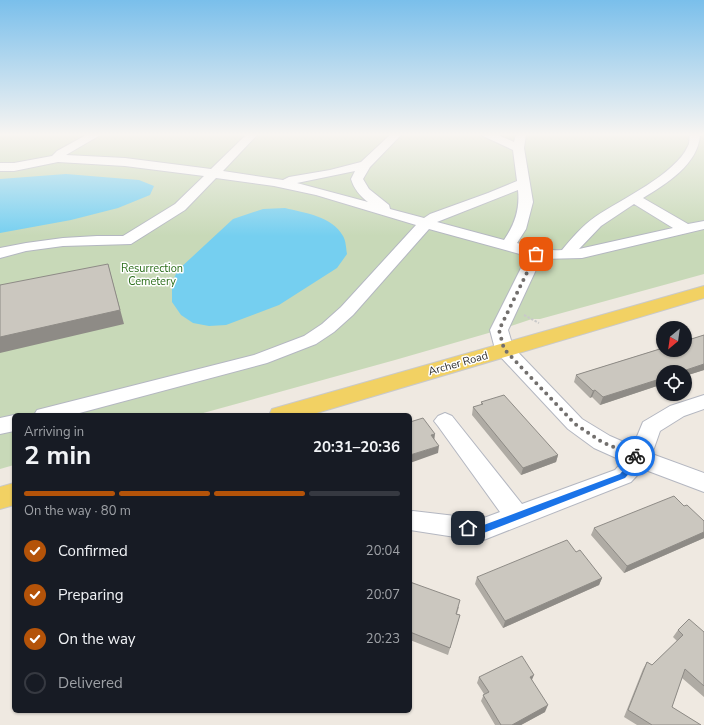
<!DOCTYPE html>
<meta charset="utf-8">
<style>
body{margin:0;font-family:"Nunito Sans",sans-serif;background:#20242c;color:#f1f3f6;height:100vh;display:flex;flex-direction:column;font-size:15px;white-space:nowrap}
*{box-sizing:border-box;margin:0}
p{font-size:13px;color:#9ea1a6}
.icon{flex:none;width:22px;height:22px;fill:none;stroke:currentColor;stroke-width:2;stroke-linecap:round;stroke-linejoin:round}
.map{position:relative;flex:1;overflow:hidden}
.side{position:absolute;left:12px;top:413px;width:400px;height:300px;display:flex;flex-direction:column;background:#171b24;border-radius:6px;box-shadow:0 1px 3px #0004}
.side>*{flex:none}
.needle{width:26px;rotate:209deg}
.fabs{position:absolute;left:656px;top:321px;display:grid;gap:8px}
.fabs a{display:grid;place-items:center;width:36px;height:36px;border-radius:50%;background:#171b24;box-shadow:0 1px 3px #0004;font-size:20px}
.pin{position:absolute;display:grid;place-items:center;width:34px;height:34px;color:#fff;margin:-17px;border-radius:8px;box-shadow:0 2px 6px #0006}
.courier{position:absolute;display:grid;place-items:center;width:40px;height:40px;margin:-20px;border:3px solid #1a73e8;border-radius:50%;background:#fff;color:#222;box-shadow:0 1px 5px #0007}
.head em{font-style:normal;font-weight:700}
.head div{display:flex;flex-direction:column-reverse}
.head{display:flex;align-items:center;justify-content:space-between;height:68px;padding:0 12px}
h1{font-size:26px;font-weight:700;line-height:30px}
.bar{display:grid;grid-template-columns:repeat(4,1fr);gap:6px 4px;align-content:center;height:48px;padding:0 12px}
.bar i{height:5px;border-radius:3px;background:#363941}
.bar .current{background:#b45309}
.bar p{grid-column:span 4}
ol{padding:0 12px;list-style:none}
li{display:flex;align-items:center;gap:12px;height:44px}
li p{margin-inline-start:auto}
li .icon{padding:4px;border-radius:50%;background:#b45309;color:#fff;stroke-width:4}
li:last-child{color:#9ea1a6}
li i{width:22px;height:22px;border:2px solid #363941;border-radius:50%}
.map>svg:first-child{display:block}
.cemetery{fill:#c8d9b8}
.water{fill:#75cff0}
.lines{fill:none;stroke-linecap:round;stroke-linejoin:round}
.minor-casing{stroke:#b4b7c1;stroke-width:2}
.major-casing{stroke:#c9c9c9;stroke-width:2}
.path{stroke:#c9c9c9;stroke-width:2;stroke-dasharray:2.5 1.5;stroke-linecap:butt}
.minor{fill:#fff;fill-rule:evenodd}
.major{fill:#f2d163;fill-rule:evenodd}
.wall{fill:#afaba4}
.shaded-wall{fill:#8e8b86}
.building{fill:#cbc7bf;stroke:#8e8b86}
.route{fill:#1a73e8}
.done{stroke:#726f6d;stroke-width:4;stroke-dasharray:0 7.2}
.labels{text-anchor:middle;stroke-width:3;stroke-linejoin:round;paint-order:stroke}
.park-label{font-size:11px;fill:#2c6e1b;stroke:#fff}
.street-label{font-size:11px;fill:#2e2e2e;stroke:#fff}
</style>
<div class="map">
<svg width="704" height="725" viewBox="0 0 704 725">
<rect width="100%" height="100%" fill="#efe9e1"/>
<!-- cemetery -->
<path class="cemetery" d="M 0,134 L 704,134 L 704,274 L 540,319 L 532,319 L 499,330 L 395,360 L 196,415 L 14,415 L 14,465 L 0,469 Z"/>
<!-- water -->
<path class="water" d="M 66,174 L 139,180 L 154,186 L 150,195 L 118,208 L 71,220 L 0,233 L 0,179 Z
M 285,208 C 305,213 332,216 343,236 C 346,241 346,248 347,254 L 337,268 L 279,305 L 226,325 L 209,326 L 193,323 L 181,315 L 172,302 L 172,282 L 178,270 L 233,219 L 263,209 Z"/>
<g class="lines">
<!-- minor casing -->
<g class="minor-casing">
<path id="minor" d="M 88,134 L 102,134 L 66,155 L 125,158 L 211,169 L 247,134 L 258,134 L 223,171 L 283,180 L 289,177 L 330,170 L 361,162 L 391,134 L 402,134 L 370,167 L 363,179 L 369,189 L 389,205 L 390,209 L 424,218 L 430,214 L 488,193 L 517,181 L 513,150 L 483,136 L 482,134 L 496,134 L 514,142 L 516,134 L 526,134 L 524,148 L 533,202 L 526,229 L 517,243 C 533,248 546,251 562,250 C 572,238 582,226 595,217 C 621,199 675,175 688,146 C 690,143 689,138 690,134 L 700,134 C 699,164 666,184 643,198 L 688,224 L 704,221 L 704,229 L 582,258 L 541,259 L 508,330 L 513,347 L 582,419 L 610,436 L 633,446 L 643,422 L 670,406 L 704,395 L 704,409 L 684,416 L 660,431 L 652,454 L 704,473 L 704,492 L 643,469 L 631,482 L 481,541 L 410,530 L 410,512 L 413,511 L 481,519 L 500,512 L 438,426 L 434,421 L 438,416 L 445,413 L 452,416 L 522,504 L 615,470 L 623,461 L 594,448 L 568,429 L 497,353 L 495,349 L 490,330 L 527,256 L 429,229 L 353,315 L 334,332 L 316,344 L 267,363 L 72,415 L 34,415 L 37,410 L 254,355 L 304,336 L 322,324 L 341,307 L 416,225 L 316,195 L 274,186 L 216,178 L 185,210 L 131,244 L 63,246 L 26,251 L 0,258 L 0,248 L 26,243 L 63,238 L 97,236 L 123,236 L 175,204 L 204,176 L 125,166 L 58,162 L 14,171 L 0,171 L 0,163 L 14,163 L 52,156 L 57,151 ZM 355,171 L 351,179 C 354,189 360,196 368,202 L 297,183 ZM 518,190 C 520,209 515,224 504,240 L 437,222 ZM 634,204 L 673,228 L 579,249 L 601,226 Z
M 14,415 L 14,431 L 0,434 L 0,418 Z"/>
</g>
<!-- major casing -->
<g class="major-casing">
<path id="major" d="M 704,286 L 704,298 L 310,415 L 269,415 L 272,409 Z
M 14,483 L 14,505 L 0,509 L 0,487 Z"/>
</g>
<!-- path -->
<path class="path" d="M 524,315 L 539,323"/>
<!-- minor -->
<use href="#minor" class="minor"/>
<!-- major -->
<use href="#major" class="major"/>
</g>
<!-- wall -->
<path class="wall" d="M 704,335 L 704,370 L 685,376 L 663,372 L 663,384 L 600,405 L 592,397 L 590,398 L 574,382 L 576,375 Z
M 481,402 L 558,455 L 556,462 L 521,475 L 472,415 L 473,407 L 481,405 Z
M 704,521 L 704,538 L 624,573 L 591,535 L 594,528 Z
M 576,552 L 602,578 L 599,585 L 503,628 L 475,584 L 477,577 Z
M 410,582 L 459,607 L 457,614 L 460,615 L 458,622 L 448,655 L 410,640 Z
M 678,630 L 704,632 L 704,697 L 682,678 L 672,707 L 701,725 L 637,725 L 624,717 L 643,669 L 647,662 L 652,665 L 677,641 L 673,637 Z
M 479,677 L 532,680 L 545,712 L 521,725 L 495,725 L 481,701 L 484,694 L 477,683 Z"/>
<!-- shaded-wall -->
<path class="shaded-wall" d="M 108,264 L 124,324 L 0,353 L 0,337 Z
M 704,364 L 704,370 L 685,376 L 685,372 L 680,372 Z
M 663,378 L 663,384 L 600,405 L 603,397 Z
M 595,390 L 592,397 L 590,398 L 593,391 Z
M 435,434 L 434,442 L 431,435 Z
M 439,446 L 438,453 L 410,463 L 410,455 Z
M 558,455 L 556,462 L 521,475 L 523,468 Z
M 704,532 L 704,538 L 624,573 L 627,566 Z
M 602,578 L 599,585 L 503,628 L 505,621 Z
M 534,675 L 531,682 L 530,677 Z
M 548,705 L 545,712 L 521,725 L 512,725 Z"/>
<!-- building -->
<path class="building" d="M 108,264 L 120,310 L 0,337 L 0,285 Z
M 704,335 L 704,364 L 680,372 L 663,372 L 663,378 L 603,397 L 595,390 L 593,391 L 576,375 L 663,348 L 663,350 L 685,350 L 685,341 Z
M 504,395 L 558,455 L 523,468 L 473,407 L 483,404 L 481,402 Z
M 423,418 L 435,434 L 431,435 L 439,446 L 410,455 L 410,422 Z
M 674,496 L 684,506 L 687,505 L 704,521 L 704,532 L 627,566 L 594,528 Z
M 567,540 L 576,552 L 580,550 L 602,578 L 505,621 L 477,577 Z
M 410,582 L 460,600 L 456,614 L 460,615 L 450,648 L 410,632 Z
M 689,619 L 704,632 L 704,686 L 685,669 L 672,707 L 701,725 L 652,725 L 628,710 L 647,662 L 652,665 L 683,635 L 678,630 Z
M 522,656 L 534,675 L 530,677 L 548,705 L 512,725 L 501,725 L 483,695 L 489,692 L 479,677 Z"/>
<!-- sky -->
<linearGradient id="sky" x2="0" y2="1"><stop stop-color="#7abfeb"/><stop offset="0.57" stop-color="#f8f5f2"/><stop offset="1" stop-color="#f8f5f2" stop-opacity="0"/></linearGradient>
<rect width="704" height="236" fill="url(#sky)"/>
<!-- route -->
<path class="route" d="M 635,453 L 643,458 L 625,478 L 481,534 L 468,532 L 463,528 L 468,525 L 481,526 L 620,474 L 633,459 L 631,456 Z"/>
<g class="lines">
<!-- done -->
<path class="done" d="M 536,254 L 499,330 L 504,349 L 575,424 L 602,442 L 635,456"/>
</g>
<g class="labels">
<!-- park labels -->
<g class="park-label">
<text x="152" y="272">Resurrection<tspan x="152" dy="13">Cemetery</tspan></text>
</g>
<!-- street labels -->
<g class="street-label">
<text transform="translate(458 363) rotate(-16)" y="4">Archer Road</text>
</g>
</g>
</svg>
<div class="fabs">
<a><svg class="needle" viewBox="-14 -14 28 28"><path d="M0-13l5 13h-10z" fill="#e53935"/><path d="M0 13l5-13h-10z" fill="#9ea1a6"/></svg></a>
<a><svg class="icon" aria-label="locate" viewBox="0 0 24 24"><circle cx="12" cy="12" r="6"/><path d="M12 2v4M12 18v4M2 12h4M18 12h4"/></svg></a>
</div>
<div class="pin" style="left:536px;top:254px;background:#ea580c"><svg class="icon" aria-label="bag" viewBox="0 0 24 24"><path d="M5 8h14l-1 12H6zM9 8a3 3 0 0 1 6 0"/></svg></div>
<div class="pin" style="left:468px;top:528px;background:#1f2937"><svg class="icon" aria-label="home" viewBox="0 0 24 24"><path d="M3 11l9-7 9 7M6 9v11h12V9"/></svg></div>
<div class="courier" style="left:635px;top:456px"><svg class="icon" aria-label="bike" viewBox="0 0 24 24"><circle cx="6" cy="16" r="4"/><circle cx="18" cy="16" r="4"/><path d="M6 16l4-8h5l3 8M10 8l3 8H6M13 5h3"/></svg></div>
<section class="side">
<div class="head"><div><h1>2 min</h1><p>Arriving in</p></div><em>20:31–20:36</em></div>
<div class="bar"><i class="current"></i><i class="current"></i><i class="current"></i><i></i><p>On the way · 80 m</p></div>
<ol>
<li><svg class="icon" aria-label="check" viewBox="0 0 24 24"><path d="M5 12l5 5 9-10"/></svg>Confirmed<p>20:04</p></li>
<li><svg class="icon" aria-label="check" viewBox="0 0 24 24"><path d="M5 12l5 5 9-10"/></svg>Preparing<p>20:07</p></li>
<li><svg class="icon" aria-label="check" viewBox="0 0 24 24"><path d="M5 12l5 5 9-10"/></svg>On the way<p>20:23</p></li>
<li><i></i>Delivered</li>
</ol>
</section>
</div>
